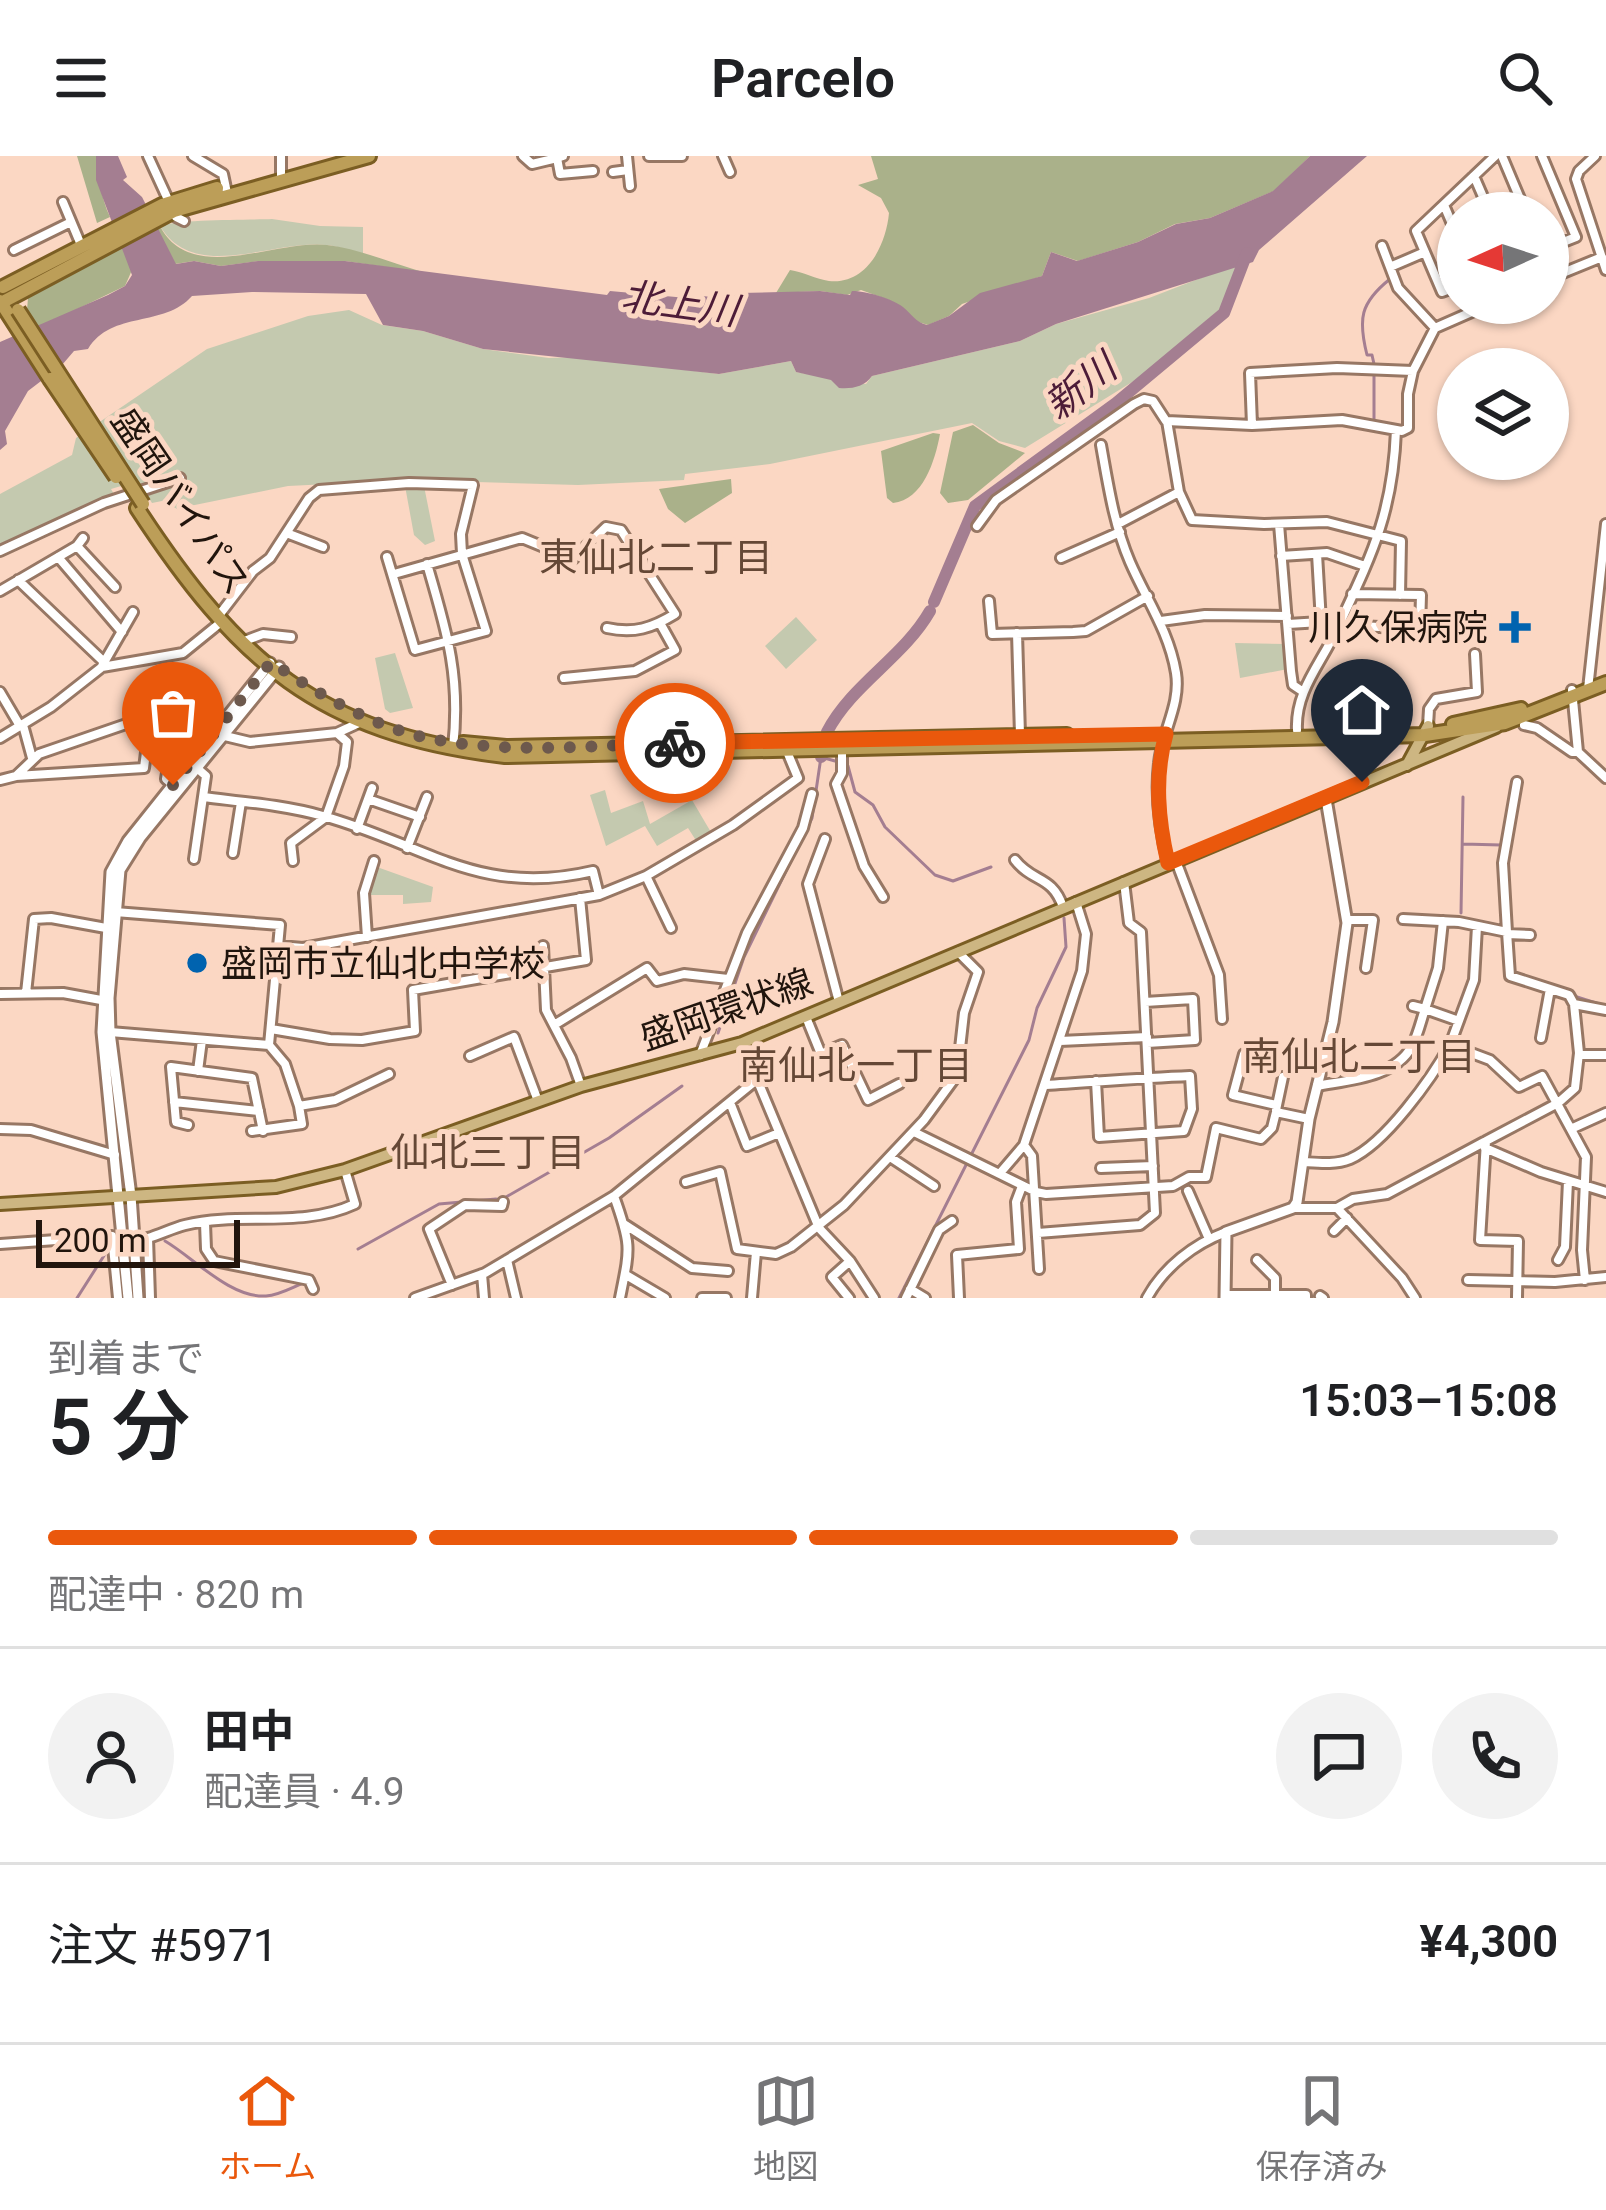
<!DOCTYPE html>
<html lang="ja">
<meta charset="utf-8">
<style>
body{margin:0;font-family:Roboto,"Noto Sans JP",sans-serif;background:#f2f2f2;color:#202124;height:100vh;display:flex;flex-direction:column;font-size:45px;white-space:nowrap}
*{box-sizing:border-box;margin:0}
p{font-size:39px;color:#757577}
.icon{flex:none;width:66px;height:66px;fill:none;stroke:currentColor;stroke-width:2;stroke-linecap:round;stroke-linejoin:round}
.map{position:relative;height:1142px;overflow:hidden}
.drawer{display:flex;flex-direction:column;background:#fff;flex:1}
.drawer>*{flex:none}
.needle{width:78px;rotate:267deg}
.controls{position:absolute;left:1437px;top:36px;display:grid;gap:24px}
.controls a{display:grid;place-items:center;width:132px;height:132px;border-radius:50%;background:#fff;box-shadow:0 3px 9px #0004;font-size:60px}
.scale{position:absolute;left:36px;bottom:30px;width:204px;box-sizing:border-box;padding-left:12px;border:6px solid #21150d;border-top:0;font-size:33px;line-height:42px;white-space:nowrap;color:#21150d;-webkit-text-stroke:9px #fbd7c3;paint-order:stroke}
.pin{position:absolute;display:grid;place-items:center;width:102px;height:102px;color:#fff;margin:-123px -51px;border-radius:50% 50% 50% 0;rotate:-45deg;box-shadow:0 0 12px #0007}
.pin .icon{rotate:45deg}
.courier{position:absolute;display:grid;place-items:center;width:120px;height:120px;margin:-60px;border:9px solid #ea580c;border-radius:50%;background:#fff;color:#222;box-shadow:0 3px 15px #0007}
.head em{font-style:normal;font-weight:600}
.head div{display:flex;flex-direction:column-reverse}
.head{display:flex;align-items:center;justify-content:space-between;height:204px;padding:0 48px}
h1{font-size:78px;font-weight:600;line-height:90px}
.bar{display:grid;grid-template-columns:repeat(4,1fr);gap:18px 12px;align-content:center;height:144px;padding:0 48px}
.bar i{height:15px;border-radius:9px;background:#e0e0e0}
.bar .current{background:#ea580c}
.bar p{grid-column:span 4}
.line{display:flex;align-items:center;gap:30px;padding:0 48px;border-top:3px solid #e0e0e0}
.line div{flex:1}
.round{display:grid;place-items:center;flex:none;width:126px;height:126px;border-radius:63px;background:#f2f2f2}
header{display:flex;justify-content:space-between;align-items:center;height:156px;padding:0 48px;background:#fff;font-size:54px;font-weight:600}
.tab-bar{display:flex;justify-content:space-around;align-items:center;height:168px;border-top:3px solid #e0e0e0;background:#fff;font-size:33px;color:#757577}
.tab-bar a{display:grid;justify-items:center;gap:6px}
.tab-bar .current{color:#ea580c}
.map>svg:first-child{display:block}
.green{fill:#c4c9af}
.forest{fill:#aab18a}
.water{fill:#a47e91}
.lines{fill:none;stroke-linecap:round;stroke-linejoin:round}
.stream{stroke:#a47e91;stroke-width:3}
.river{stroke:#a47e91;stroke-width:12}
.minor-casing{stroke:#977764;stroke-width:14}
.tertiary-casing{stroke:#977764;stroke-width:15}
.primary-casing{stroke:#7b5e23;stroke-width:16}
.trunk-casing{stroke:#7b5e23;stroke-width:18}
.minor{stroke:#fff;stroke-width:8}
.tertiary{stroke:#fff;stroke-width:9}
.primary{stroke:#cdb682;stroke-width:10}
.trunk{stroke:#bc9e58;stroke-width:12}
.trunk-bridge-casing{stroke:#7b5e23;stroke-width:18;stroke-linecap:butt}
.trunk-bridge{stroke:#bc9e58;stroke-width:12}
.done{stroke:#6d594d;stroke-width:12;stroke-dasharray:0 21.6}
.route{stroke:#ea580c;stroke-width:15}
.poi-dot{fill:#0063af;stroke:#fbd7c3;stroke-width:4.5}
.labels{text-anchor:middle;stroke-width:10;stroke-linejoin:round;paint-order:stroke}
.street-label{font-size:36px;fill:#21150d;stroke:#fbd7c3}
.poi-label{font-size:36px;fill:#21150d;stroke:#fbd7c3;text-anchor:end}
.water-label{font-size:39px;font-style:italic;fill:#4d1c38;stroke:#fbd7c3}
.neighbourhood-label{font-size:39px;fill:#654836;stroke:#fbd7c3}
</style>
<header><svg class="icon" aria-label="menu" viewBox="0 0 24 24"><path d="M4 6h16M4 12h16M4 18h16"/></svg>Parcelo<svg class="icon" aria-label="search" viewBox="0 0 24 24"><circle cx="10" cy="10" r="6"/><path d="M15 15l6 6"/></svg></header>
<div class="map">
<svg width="1606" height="1142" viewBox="0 0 1606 1142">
<rect width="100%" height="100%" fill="#fbd7c3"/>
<!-- green -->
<path class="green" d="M 272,63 L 320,70 L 363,71 L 363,98 C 351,95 338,90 326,89 C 273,83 195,128 160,70 C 176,63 248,64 272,63 Z
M 1237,108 L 1240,110 L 1220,153 L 1137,223 L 1025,292 L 999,285 L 972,267 L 770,308 L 685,318 L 684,324 L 578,329 L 410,324 L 288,330 L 185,351 L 183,356 L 162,345 L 152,347 L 138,325 L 111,333 L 115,340 L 0,392 L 0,338 L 72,299 L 76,282 L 207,193 L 308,160 L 349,154 L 382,169 L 423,175 L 483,193 L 549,202 L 579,201 L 719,218 L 791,205 L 796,216 L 866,228 L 872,220 L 1020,185 L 1056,168 L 1149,142 Z
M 405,330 L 424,330 L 435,385 L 425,389 L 414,379 Z
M 796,461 L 817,484 L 786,513 L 765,490 Z
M 1235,487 L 1285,488 L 1288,513 L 1240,522 Z
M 395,497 L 413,552 L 390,557 L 385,553 L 375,502 Z
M 605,634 L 611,657 L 643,645 L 650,668 L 692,644 L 712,678 L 697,686 L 688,672 L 657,690 L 645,670 L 606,690 L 590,639 Z
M 377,711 L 433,731 L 431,746 L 403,748 L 403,739 L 370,739 Z"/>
<!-- forest -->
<path class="forest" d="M 77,0 L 96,0 C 100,21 100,40 110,61 L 97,67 Z
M 871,0 L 1310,0 L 1274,35 L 1210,62 L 1175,68 L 1138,86 L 1078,105 L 1051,96 L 1042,120 L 962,148 L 949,160 L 928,169 L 912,164 L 889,144 L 861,134 L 847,139 L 820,135 L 776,137 L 790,114 C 803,116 816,123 829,125 C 867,129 886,89 889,57 L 881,42 L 858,29 L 878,23 Z
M 161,72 C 193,129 276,83 327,89 C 360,93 394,108 426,117 L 345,105 L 259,105 L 221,110 L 194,105 L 175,108 L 156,74 Z
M 123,90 L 132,114 L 125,130 L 38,172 L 27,154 L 28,142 Z
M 973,269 L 999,287 L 1025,297 L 968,344 L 948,347 L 940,337 L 953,276 Z
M 933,277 L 940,278 C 935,305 923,344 893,347 L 887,342 L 881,295 Z
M 731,323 L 732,337 L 685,367 L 668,353 L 659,333 Z"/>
<!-- water -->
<path class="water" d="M 96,0 L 118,0 L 127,21 L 123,24 L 142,41 L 176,108 L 194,105 L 221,110 L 258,105 L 345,105 L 607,139 L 610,135 L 698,143 L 703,140 L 727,143 L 740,137 L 820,135 L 850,139 L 852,135 C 866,135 891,142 903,151 C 913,159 914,165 927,169 L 949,160 L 980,137 L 1042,120 L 1051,96 L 1077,105 L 1138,86 L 1176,68 L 1210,62 L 1273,35 L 1310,0 L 1367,0 L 1259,94 L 1253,106 L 1056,168 L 1020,185 L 872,220 C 864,231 852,233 839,232 L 831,224 L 796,216 L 791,205 L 719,218 L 483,193 L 423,175 L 383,169 L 366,138 L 252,136 L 192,140 C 164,172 112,154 88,193 L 74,195 L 62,209 L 28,235 L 5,275 L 7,288 L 0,294 L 0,186 L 108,139 L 125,130 L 132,119 L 96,24 Z"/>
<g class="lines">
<!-- stream -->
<path class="stream" d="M 1374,208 L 1372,199 L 1367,199 C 1358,163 1360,147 1390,123 L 1379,94
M 1374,265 L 1374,217
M 848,610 L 855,636 L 873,649 L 885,671 L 935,719 L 953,725 L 991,711
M 1463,688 L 1501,689
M 1461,757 L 1463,641
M 1577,841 L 1606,850
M 718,877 L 744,801 L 812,662 L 821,601 L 835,605
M 506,1041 L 609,982 L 682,930
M 165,1085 C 194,1102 230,1142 266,1140 C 279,1139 291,1132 303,1127
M 358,1093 L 439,1048 L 496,1043
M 77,1142 L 107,1095
M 899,1142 L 1029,884 L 1037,852 L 1066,791 L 1064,762"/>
<!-- river -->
<path class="river" d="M 934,446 L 975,350 L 1116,247 L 1224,157 L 1247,97
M 827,576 C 852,528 903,502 930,455
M 821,601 L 822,600"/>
<!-- minor casing -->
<g class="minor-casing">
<path id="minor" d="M 148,0 L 176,61 L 184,65
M 193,0 L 223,18 L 227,37
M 281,0 L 281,23
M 523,0 L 532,8 L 557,2
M 563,0 L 557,2 L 560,18 L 593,15
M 627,0 L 630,30
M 649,0 L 682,0
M 723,0 L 730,16
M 1502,0 L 1526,57
M 1542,0 L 1576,81 L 1548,92
M 1595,0 L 1579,15 L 1576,23 L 1606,114
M 613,16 L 628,14
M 1474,20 L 1490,57
M 63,46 L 81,89
M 1444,49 L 1458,82
M 1382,90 L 1398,132 L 1435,172
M 14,94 L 71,66
M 1390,111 L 1425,96
M 1548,123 L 1602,101
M 1458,130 L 1442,136 L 1416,75 L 1495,0
M 1252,269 L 1342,264 L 1402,275 L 1408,272 L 1408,238 L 1413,215
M 1101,289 C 1108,328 1114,369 1130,406 C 1146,443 1169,475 1176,517 C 1181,549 1162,575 1159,607 C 1155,640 1160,675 1168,707
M 1179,336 L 1192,364 L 1264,368 L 1327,366 L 1401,385 L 1400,439
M 1118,368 L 1179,336 L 1167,265 L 1252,269 L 1250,217 L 1337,212 L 1413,215 L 1435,172 L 1492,147
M 1279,368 L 1291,515 L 1293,529 L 1302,535
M 977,370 L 996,344 L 1134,248 L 1144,243 L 1153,245 L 1166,265
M 289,378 L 323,391
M 83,382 L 77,390 L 115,431
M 0,395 L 104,347 L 180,322
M 1281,400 L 1327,397 L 1365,410
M 58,401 L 122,476
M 1061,402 L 1120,376
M 427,408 C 447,476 461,521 453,592
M 394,418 L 522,382 L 573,403 L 606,371 L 621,374 L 675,458 C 652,472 634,478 607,472
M 18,424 L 104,506
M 0,435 L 77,390
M 989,445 L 992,478 L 1073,476 L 1086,475 L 1148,440
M 220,458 L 253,415 L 270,402 L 309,342 L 319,334 L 409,327 L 473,329 L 461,378 L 462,398 L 486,475 L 415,494 L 387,401
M 1161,465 L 1205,459 L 1287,460
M 1288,468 L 1321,466 L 1317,398
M 1339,469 L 1420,473 L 1421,439 L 1352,438
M 1017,477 L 1020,579
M 247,484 L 263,478 L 291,481
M 102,510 L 133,456
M 564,522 L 635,515 L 675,494 L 660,467
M 1588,533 L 1606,368
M 1572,534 L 1578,596 L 1606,622
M 0,536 L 20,570
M 23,569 L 32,602
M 1524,569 L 1537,572 L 1572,596 L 1578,596
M 1428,570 L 1429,553 L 1436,543 L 1477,536 L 1475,498
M 1297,574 C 1295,534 1322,507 1338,471 C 1372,398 1393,357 1396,274
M 0,582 L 51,551 L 102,511 L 183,497 L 220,467
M 842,593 L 842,617 L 836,628 L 864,710 L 883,741
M 16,620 L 144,612 L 150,565
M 0,624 L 16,620 L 39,598 L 132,566 L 162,565 L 250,586 L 337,577 L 361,566
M 173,629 L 166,623 L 175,568
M 203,641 C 243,646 284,649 323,660 C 425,688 479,742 593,715 L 599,739
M 368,643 L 420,661
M 357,673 L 372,632
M 825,683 L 808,728 L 839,846
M 407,692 L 427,641
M 233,697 L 241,646
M 194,703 L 206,620 L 198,613
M 1015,704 C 1033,727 1052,719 1063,751
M 293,705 L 291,687 L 326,661 L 344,610 L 347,586 L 337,577
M 1176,705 L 1219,819 L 1222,863
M 646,720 L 671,772
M 115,756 L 280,769 L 269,889
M 1403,763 L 1459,766 L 1507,776 L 1503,707 L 1517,626
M 1347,764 L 1373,764 L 1366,812
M 1507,776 L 1510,820 L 1569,839 L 1574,848 L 1606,854
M 1507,778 L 1530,779
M 367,781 L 364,737 L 374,705
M 279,790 L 303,792 L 599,739 L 646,720 L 733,669 L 798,622 L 786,593
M 543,790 L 546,854 L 571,902 L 581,930
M 26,837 L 34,763 L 51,762 L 106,772
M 0,838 L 63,837 L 101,844
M 1145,846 L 1193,843 L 1195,884 L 1147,887
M 1413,850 L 1425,853 L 1438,812 L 1443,765
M 806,861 L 821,898 L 842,889 L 868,944 L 899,928
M 554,869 L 647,812 L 657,825 L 684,818 L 728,823
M 271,873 L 330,883 L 362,884 L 415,875 L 413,834 L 586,804 L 580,742
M 110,876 L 269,889 L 285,908 L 299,950 L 335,944 L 389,918
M 1541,882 L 1550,833
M 1060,885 L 1147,881
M 742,887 L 819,1072 L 850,1105 L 874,1142
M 1450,889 L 1474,824 L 1477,770
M 1244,898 L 1233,939 L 1276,949
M 700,899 L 747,777 L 803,672 L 812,638
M 1579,899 L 1606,899
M 470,900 L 514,881 L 538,945
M 198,915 L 202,884
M 1046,929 C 1094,926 1141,922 1190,920 L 1192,953 L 1184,975 L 1099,981 L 1096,925
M 1317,930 C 1348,924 1395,922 1412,890 C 1418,879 1421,865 1425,853 L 1459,865
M 174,946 L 259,955
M 731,949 L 747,990 L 779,977
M 1276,954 L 1283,921
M 188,969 L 176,966 L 171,911 L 252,922 L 263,975
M 1573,972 L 1606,957
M 0,973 L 31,974 L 115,999
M 252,975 L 302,968 L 299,950
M 914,976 L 1036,1036 L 1046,1038 L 1173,1030 L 1189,1021 L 1206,1021 L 1216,972 L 1261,983 L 1272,972 L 1276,956 L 1309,963
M 1024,989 L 1032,1000 L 1039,1113
M 1485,992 L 1541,1016 L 1606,1036
M 890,1001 L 934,1030
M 1303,1006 C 1319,1007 1335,1009 1350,1003 C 1385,988 1432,922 1450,889 L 1490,904 L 1519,931 L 1542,920 L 1586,1001 L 1582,1094 L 1585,1124
M 1101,1012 L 1153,1010
M 1001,1016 L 1024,989 L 1082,815 L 1086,778 L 1076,746
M 686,1026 L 720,1016 L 737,1093 L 776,1098 L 791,1091 L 844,1049 L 924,964 L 957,919 L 964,857 L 978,816 L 958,796
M 1188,1035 L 1209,1083
M 614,1040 C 632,1090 630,1092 620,1142
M 1293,1052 L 1337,1052 L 1353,1043 L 1387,1038 L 1484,986
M 1337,1052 L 1402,1122 L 1415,1142
M 205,1067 L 206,1093 L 214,1105 L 309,1124 L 313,1133
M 624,1068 L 692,1112 L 728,1115
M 1334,1075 L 1347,1062
M 1038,1077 L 1140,1069 L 1155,1057 L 1141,776 L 1129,767 L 1124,726
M 0,1088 L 112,1080 L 118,1142
M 507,1104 L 516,1142
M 1257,1104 L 1275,1122 L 1275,1139
M 1558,1104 L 1565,1091 L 1568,1025
M 482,1118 L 484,1142
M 626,1119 L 665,1142
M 1468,1124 L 1555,1126 L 1606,1121
M 452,1129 L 429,1073 L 465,1049 L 502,1050 L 503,1046
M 910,1133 L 925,1142
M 1225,1139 L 1306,1139 L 1306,1142
M 1320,1140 L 1323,1142
M 150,1142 L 148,1082 C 161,1078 173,1072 185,1069 C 241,1055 301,1073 355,1048 L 345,1014
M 415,1142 L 485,1117 L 614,1040 L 759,922
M 702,1142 L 726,1142
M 752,1142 L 756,1096
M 849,1142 L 832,1121 L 850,1105
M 906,1142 L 939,1074 L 952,1065
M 959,1142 L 957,1099 L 1019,1093 L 1016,1046 L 1022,1030
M 1147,1142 C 1164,1111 1194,1088 1226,1076
M 1517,1142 L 1518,1085 L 1480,1084 L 1486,985 L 1558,947 L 1575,932 L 1579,897 L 1574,848"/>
</g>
<!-- tertiary casing -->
<g class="tertiary-casing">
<path id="tertiary" d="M 128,1142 L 102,876 L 111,716 L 128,685 L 270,507
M 138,1142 L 131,1040 L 110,876 L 109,842 L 120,714 L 140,682 L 279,511
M 1225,1142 L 1226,1076 L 1293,1052 L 1297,1046 L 1309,963 L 1333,866 L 1347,767 L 1326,643"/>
</g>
<!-- primary casing -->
<g class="primary-casing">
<path id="primary" d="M 1407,609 L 1428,570
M 0,1048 L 276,1031 L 345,1014 L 581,930 L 742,887 L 1496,571"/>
</g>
<!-- trunk casing -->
<g class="trunk-casing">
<path id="trunk" d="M 3,131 L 162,49 L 217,32
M 0,145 L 50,223
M 1,147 L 174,55 L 369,0
M 137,352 C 237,505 318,578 505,600 L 1425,579 L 1505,567 L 1606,527
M 1453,568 L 1521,553
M 463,587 L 506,591 L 1067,579"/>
</g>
<!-- minor -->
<use href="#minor" class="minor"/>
<!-- tertiary -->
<use href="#tertiary" class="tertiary"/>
<!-- primary -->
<use href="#primary" class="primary"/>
<!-- trunk -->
<use href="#trunk" class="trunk"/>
<!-- trunk-bridge casing -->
<g class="trunk-bridge-casing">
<path id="trunk-bridge" d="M 18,154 L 143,348
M 50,223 L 116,321"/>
</g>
<!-- trunk-bridge -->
<use href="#trunk-bridge" class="trunk-bridge"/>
</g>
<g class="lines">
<!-- done -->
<path class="done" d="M 173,629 L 271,506 C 319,538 371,570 427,582 C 508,599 594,589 675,587"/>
<!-- route -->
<path class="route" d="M 675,587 L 1166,578 C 1154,621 1158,664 1168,707 L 1362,626"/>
</g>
<!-- markers -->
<g class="poi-dot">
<path d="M1509 453h12v12h12v12h-12v12h-12v-12h-12v-12h12z"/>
<circle cx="197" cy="807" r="12"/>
</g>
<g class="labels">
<!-- street labels -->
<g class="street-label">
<text transform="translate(181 345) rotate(56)" y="13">盛岡バイパス</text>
<text transform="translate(726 853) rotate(-19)" y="13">盛岡環状線</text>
</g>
<!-- poi labels -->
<g class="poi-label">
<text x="1488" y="484">川久保病院</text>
<text x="221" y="820" text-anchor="start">盛岡市立仙北中学校</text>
</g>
<!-- water labels -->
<g class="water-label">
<text transform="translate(680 147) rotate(8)" y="14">北上川</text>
<text transform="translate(1080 230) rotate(-38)" y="14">新川</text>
</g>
<!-- neighbourhood labels -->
<g class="neighbourhood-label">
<text x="656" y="415">東仙北二丁目</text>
<text x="1359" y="914">南仙北二丁目</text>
<text x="856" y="923">南仙北一丁目</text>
<text x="488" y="1010">仙北三丁目</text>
</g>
</g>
</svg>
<div class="controls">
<a><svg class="needle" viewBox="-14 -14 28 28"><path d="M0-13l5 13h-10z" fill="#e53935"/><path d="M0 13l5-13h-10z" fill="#757577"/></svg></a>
<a><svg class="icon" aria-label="layers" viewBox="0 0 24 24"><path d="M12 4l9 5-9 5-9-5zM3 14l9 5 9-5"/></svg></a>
</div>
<div class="scale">200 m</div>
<div class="pin" style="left:173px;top:629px;background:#ea580c"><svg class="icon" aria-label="bag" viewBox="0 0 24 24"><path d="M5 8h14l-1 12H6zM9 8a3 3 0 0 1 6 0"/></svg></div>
<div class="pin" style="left:1362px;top:626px;background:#1f2937"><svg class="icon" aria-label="home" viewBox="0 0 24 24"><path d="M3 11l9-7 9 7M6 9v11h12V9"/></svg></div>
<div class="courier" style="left:675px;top:587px"><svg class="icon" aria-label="bike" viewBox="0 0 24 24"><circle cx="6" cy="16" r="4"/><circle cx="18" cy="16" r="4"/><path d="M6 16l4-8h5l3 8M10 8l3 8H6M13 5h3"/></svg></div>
</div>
<section class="drawer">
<div class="head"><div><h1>5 分</h1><p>到着まで</p></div><em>15:03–15:08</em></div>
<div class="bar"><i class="current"></i><i class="current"></i><i class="current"></i><i></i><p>配達中 · 820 m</p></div>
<div class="line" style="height:216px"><a class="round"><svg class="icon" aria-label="person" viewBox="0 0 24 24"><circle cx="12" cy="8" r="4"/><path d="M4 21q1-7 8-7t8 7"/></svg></a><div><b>田中</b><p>配達員 · 4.9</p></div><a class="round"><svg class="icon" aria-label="chat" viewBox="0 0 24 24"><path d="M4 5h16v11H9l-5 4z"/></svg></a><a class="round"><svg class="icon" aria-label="phone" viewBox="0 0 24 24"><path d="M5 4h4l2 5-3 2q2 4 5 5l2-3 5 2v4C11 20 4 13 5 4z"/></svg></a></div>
<div class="line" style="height:156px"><div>注文 #5971</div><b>¥4,300</b></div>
</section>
<nav class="tab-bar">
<a class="current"><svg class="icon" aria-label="home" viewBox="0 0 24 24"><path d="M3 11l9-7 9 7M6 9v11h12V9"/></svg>ホーム</a>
<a><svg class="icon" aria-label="map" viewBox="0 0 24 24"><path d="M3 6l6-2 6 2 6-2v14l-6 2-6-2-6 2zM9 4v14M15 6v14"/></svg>地図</a>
<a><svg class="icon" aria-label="saved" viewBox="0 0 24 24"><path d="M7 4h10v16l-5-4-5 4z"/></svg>保存済み</a>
</nav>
